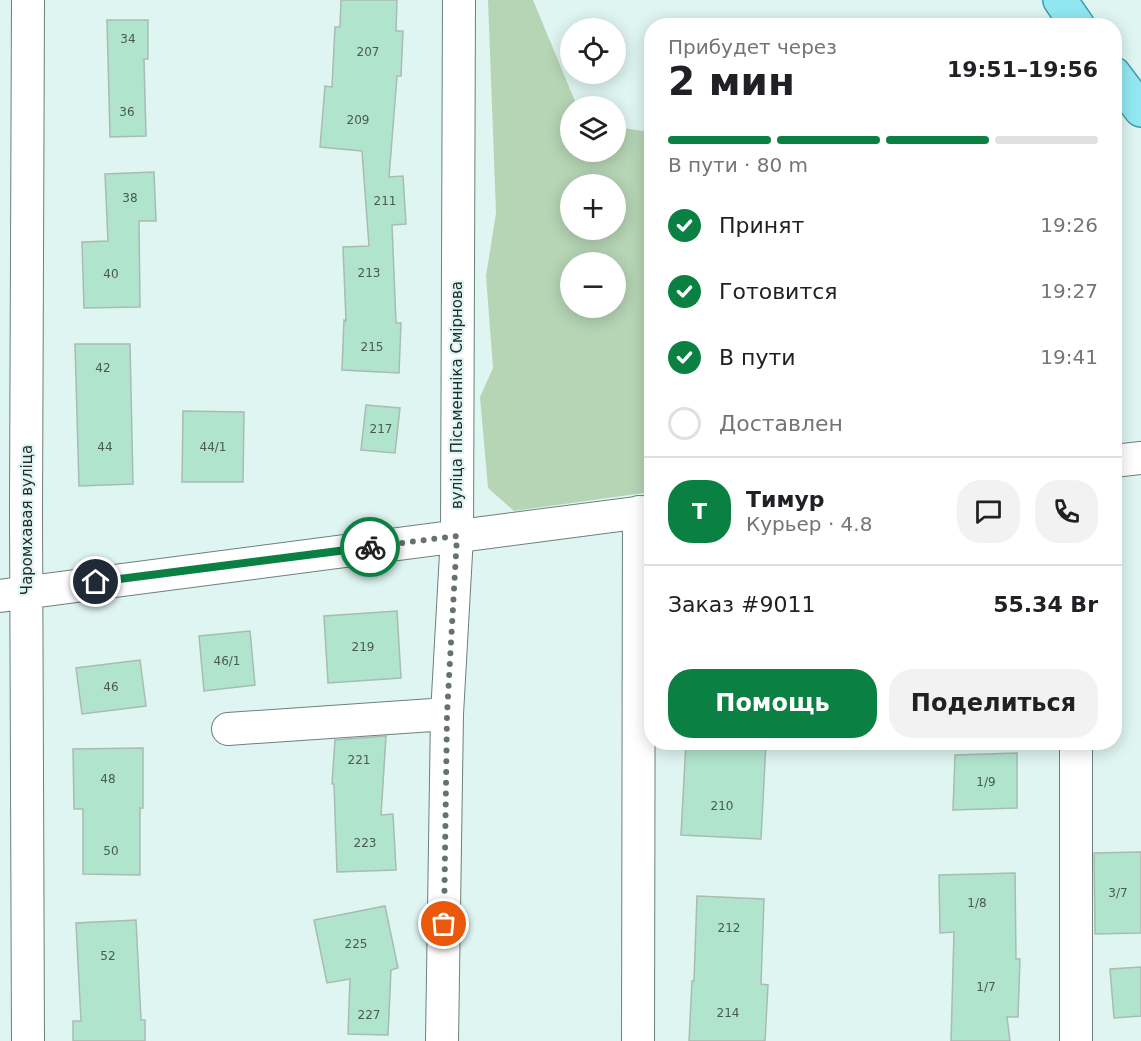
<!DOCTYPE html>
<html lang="ru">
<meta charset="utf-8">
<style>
body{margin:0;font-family:"DejaVu Sans",sans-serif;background:#f2f2f2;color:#202124;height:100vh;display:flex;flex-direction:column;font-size:22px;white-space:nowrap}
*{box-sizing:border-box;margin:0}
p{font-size:20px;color:#757577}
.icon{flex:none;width:33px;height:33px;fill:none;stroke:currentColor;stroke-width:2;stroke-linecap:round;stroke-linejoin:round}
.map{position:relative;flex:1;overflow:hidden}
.sheet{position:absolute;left:644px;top:18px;width:478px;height:732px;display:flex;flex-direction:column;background:#fff;border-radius:24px;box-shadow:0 3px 15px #0003}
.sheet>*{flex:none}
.fabs{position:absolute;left:560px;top:18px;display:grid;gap:12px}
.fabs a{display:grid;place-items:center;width:66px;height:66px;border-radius:50%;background:#fff;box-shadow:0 3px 15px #0003;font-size:30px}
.pin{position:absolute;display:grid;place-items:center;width:51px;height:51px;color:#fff;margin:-26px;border:3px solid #fff;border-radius:50%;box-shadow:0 2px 6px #0007}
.courier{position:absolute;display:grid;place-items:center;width:60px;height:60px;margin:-30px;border:4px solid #0b8043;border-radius:50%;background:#fff;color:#222;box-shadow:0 2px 8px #0007}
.headline em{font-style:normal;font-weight:700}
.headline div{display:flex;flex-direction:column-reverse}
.headline{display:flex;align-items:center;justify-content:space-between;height:102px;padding:0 24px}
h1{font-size:39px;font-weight:700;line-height:45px}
.bar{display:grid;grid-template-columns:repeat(4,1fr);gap:9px 6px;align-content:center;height:72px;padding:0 24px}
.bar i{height:8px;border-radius:4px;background:#e0e0e0}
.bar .current{background:#0b8043}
.bar p{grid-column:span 4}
.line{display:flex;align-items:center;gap:15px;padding:0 24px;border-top:2px solid #e0e0e0}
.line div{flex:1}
.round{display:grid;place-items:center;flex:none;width:63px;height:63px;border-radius:24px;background:#f2f2f2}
ol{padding:0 24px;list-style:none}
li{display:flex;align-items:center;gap:18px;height:66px}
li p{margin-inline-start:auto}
li .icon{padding:6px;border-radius:50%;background:#0b8043;color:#fff;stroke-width:4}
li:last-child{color:#757577}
li i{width:33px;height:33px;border:3px solid #e0e0e0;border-radius:50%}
.cta{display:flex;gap:12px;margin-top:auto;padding:12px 24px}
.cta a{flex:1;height:69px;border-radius:24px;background:#0b8043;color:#fff;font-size:24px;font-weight:700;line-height:69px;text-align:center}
.cta a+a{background:#f2f2f2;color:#202124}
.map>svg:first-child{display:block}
.green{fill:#b6d5b5;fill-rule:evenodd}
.building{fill:#b1e4cd;stroke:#a9bbb2;stroke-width:1.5}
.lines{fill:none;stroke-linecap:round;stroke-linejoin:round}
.minor-casing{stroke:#6c807d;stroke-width:34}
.major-casing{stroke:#3c9ca6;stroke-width:36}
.minor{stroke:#fff;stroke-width:32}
.major{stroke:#92e8f2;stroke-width:33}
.done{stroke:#657271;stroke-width:6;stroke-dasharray:0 10.8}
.route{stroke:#0b8043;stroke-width:8}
.labels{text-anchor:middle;stroke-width:4.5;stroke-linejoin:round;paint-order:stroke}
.number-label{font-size:12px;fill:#475a54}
.street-label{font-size:15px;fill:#242c2b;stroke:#dff5f2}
</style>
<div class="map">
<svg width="1141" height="1041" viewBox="0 0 1141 1041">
<rect width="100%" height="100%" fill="#dff5f2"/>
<!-- green -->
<path class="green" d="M 488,0 L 533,0 L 577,106 L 570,106 L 570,152 L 615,152 L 615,127 L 651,132 L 651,492 L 514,511 L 488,488 L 480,397 L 493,368 L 486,276 L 496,213 ZM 570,184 L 615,184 L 615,230 L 570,230 ZM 570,262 L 615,262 L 615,308 L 570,308 Z"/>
<!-- building -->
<path class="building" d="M 341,0 L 397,0 L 396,31 L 403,31 L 401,76 L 397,76 L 389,177 L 403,176 L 406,224 L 392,225 L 396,323 L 401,323 L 399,373 L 342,370 L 344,320 L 346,321 L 343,247 L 369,246 L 362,151 L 320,147 L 325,86 L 332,87 L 335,27 L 340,27 Z
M 107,20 L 148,20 L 148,59 L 144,59 L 146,136 L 110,137 Z
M 154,172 L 156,221 L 139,221 L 140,307 L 84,308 L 82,242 L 108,241 L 105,174 Z
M 75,344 L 130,344 L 133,484 L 79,486 Z
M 366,405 L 400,408 L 395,453 L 361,450 Z
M 183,411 L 244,412 L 243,482 L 182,482 Z
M 397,611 L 401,678 L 328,683 L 324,616 Z
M 250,631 L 255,685 L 204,691 L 199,636 Z
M 140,660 L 146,706 L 82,714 L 76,668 Z
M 386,736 L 381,815 L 393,814 L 396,870 L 337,872 L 334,784 L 332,784 L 335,740 Z
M 686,742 L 766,742 L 761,839 L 681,835 Z
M 143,748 L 143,808 L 140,808 L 140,875 L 83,874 L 83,809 L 74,809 L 73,749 Z
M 1017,753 L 1017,808 L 953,810 L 955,755 Z
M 1141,852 L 1141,933 L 1095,934 L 1094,853 Z
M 1015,873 L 1016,959 L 1020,959 L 1018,1017 L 1007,1017 L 1010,1041 L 951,1041 L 954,932 L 940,933 L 939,875 Z
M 697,896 L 764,899 L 761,984 L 768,985 L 765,1041 L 689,1041 L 692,981 L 694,981 Z
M 385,906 L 398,968 L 391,970 L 388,1035 L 348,1034 L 350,979 L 327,983 L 314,920 Z
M 136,920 L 141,1020 L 145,1020 L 145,1041 L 73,1041 L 73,1021 L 81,1021 L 76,923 Z
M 1141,967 L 1141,1016 L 1114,1018 L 1110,969 Z"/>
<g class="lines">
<!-- minor casing -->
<g class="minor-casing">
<path id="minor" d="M 28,0 L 26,511 L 28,1041
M 1114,461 L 1141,458
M 0,596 L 651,511
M 228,729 L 447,714
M 1076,742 L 1076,1041
M 442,1041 L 447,714 L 457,536 L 459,0
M 638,1041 L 639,512"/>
</g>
<!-- major casing -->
<g class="major-casing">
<path id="major" d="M 1060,0 L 1078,26
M 1114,74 L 1141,110"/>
</g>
<!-- minor -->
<use href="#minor" class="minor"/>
<!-- major -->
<use href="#major" class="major"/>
</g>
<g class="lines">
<!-- done -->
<path class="done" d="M 370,547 L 457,536 L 447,714 L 444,924"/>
<!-- route -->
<path class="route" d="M 96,582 L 370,547"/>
</g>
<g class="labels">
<!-- number labels -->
<g class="number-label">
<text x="128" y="43">34</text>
<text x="368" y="56">207</text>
<text x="127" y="116">36</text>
<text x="358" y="124">209</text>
<text x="130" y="202">38</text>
<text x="385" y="205">211</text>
<text x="369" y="277">213</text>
<text x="111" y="278">40</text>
<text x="372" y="351">215</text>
<text x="103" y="372">42</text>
<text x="381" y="433">217</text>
<text x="105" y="451">44</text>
<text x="213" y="451">44/1</text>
<text x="363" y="651">219</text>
<text x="227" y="665">46/1</text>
<text x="111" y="691">46</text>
<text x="359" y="764">221</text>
<text x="108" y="783">48</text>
<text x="986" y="786">1/9</text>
<text x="722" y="810">210</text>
<text x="365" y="847">223</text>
<text x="111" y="855">50</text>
<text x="1118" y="897">3/7</text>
<text x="977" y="907">1/8</text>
<text x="729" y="932">212</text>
<text x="356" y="948">225</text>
<text x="108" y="960">52</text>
<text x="986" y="991">1/7</text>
<text x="728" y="1017">214</text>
<text x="369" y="1019">227</text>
</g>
<!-- street labels -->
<g class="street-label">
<text transform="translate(457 395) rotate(-90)" y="5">вуліца Пісьменніка Смірнова</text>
<text transform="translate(27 520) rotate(-90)" y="5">Чаромхавая вуліца</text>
</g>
</g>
</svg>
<div class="fabs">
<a><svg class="icon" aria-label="locate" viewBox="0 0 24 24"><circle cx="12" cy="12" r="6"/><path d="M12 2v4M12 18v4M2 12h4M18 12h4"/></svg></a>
<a><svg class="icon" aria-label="layers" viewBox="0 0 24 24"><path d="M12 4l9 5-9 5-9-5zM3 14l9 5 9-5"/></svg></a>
<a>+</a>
<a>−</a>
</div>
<div class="pin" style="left:444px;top:924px;background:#ea580c"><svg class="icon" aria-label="bag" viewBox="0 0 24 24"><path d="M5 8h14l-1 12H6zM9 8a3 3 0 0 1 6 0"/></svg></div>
<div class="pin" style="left:96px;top:582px;background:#1f2937"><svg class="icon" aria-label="home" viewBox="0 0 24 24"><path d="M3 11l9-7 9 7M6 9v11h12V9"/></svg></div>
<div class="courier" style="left:370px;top:547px"><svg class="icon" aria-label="bike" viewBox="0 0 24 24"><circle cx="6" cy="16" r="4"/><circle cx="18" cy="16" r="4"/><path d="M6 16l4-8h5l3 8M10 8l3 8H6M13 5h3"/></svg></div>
<section class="sheet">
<div class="headline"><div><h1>2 мин</h1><p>Прибудет через</p></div><em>19:51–19:56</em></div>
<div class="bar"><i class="current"></i><i class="current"></i><i class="current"></i><i></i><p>В пути · 80 m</p></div>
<ol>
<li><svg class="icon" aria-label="check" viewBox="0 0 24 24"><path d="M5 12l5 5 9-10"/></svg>Принят<p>19:26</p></li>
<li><svg class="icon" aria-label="check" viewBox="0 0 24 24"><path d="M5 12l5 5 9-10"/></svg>Готовится<p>19:27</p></li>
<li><svg class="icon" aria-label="check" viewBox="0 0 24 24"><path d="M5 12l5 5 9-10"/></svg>В пути<p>19:41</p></li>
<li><i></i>Доставлен</li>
</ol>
<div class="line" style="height:108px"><b class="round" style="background:#0b8043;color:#fff">Т</b><div><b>Тимур</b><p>Курьер · 4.8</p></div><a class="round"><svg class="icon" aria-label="chat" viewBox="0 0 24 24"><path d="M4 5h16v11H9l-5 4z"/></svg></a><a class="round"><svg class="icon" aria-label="phone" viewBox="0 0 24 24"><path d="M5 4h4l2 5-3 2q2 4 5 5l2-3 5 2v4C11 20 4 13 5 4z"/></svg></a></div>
<div class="line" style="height:78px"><div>Заказ #9011</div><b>55.34 Br</b></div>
<div class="cta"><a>Помощь</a><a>Поделиться</a></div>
</section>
</div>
